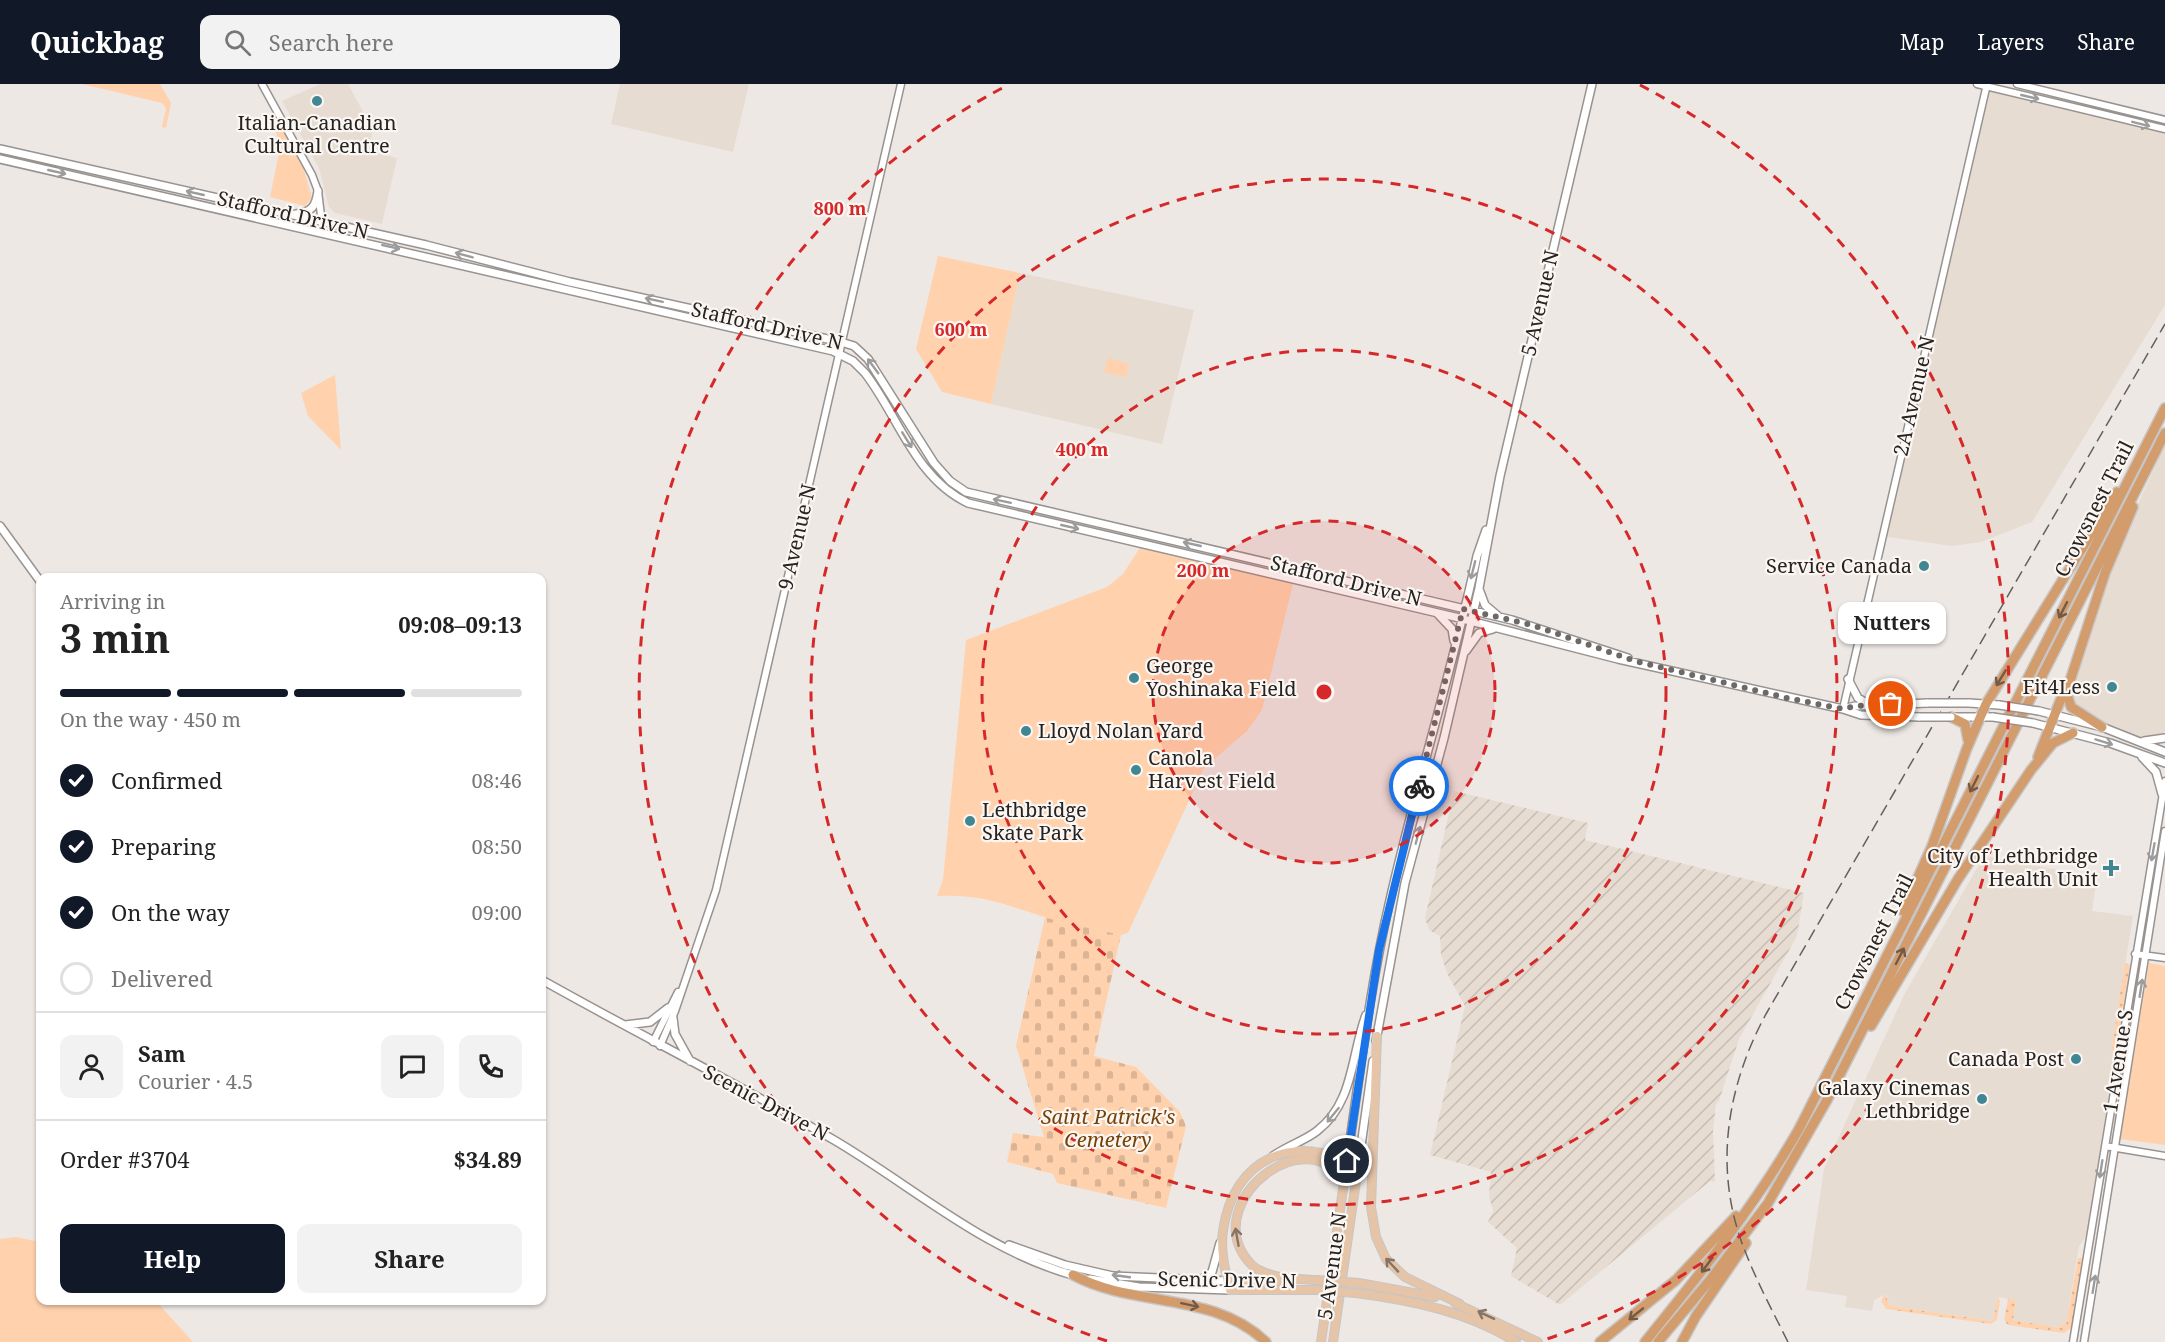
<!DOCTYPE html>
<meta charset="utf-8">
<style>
body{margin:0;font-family:"Noto Serif",serif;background:#f2f2f2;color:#222;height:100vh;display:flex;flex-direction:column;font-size:22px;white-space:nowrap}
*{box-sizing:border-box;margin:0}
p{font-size:20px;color:#767676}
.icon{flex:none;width:33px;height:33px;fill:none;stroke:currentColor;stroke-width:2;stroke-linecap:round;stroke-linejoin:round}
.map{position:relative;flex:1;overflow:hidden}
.drawer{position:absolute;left:36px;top:489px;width:510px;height:732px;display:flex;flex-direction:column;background:#fff;border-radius:12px;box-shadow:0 2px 4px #0004}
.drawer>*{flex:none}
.pin{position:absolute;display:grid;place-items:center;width:51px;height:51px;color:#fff;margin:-26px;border:3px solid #fff;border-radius:50%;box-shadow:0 2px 6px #0007}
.courier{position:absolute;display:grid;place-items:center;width:60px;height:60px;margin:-30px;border:4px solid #1a73e8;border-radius:50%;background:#fff;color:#222;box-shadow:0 2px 8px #0007}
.bubble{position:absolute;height:42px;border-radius:12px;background:#fff;box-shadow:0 2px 4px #0004;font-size:20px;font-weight:700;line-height:42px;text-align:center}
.overview em{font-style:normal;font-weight:700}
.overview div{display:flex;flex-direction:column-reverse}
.overview{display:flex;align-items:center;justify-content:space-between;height:102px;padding:0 24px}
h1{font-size:39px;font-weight:700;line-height:45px}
.bar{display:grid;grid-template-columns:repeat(4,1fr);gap:9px 6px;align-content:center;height:72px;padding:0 24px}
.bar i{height:8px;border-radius:4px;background:#e0e0e0}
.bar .active{background:#111827}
.bar p{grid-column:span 4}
.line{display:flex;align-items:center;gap:15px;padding:0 24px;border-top:2px solid #e0e0e0}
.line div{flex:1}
.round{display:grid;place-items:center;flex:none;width:63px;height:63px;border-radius:12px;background:#f2f2f2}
ol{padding:0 24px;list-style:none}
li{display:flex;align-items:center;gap:18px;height:66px}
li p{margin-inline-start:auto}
li .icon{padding:6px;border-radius:50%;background:#111827;color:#fff;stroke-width:4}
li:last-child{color:#767676}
li i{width:33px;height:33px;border:3px solid #e0e0e0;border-radius:50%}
.primary-button{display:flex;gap:12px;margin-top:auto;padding:12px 24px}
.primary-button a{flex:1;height:69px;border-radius:12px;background:#111827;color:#fff;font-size:24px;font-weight:700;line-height:69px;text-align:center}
.primary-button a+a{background:#f2f2f2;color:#222}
header{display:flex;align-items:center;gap:36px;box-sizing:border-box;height:84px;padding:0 30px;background:#111827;color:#fff}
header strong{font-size:28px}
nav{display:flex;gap:33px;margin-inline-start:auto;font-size:21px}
.search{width:420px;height:54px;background:#f2f2f2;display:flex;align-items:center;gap:15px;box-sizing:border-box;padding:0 21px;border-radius:12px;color:#767676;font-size:22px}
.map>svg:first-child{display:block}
.built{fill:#e7dcd2}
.industrial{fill:url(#industrial-furrows)}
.grass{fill:url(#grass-dots)}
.cemetery{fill:url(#cemetery-stones)}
.park{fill:#ffd2ad}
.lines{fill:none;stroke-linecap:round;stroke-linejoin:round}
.tertiary-casing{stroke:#989390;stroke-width:9}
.secondary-casing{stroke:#989390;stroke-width:10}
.primary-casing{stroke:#c7c6c6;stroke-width:10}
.motorway-casing{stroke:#c7c6c6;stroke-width:12}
.tertiary{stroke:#fff;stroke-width:6}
.secondary{stroke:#fff;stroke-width:7}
.primary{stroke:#e5c4a7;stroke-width:8}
.motorway{stroke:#d39c6d;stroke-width:9}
.rail{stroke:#63605e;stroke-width:1.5;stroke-dasharray:12 6;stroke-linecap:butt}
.secondary-bridge-casing{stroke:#989390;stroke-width:10;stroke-linecap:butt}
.primary-bridge-casing{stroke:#c7c6c6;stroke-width:10;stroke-linecap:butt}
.secondary-bridge{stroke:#fff;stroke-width:7}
.primary-bridge{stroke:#e5c4a7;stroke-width:8}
.oneway{stroke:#9d9c9c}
.oneway2{stroke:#745a44}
.oneway3{stroke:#867465}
.done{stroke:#6c6967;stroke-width:6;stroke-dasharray:0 10.8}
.route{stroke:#1a73e8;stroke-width:8}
.ring{fill:none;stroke:#d62828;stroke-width:3;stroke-dasharray:10 8}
.poi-dot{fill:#418693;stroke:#fbf6f2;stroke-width:2}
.labels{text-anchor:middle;stroke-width:4.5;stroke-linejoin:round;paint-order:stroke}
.poi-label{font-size:20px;fill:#262423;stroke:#fbf6f2;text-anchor:end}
.street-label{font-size:20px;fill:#262423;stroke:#fbf6f2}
.park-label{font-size:20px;font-style:italic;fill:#754107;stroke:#fbf6f2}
.centre{fill:#d62828;stroke:#fbf6f2;stroke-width:3}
.ring-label{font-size:18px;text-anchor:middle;font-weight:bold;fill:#d62828;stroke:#fbf6f2;stroke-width:4.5;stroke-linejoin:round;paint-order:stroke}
</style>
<header>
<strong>Quickbag</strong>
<div class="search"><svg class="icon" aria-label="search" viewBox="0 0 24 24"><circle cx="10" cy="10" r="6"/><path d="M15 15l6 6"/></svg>Search here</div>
<nav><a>Map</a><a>Layers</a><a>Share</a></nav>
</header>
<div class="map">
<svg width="2165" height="1258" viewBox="0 0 2165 1258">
<defs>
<pattern id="industrial-furrows" width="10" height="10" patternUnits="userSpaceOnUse" patternTransform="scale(1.5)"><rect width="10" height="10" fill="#e7dcd2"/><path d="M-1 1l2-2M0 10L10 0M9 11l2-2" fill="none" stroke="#c6bdb4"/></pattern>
<pattern id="grass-dots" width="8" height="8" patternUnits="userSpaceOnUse" patternTransform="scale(1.5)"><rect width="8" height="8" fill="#ffd2ad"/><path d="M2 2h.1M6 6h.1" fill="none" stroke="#dab495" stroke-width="1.8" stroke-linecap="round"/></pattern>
<pattern id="cemetery-stones" width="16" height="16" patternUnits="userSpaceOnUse" patternTransform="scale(1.5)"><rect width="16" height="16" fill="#ffd2ad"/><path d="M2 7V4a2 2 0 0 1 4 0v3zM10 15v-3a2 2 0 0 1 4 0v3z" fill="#dab495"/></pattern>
</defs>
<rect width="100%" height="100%" fill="#ede8e4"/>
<!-- built -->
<path class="built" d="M 320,0 L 348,0 L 373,46 L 368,67 L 397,74 L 382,140 L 335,129 L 329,123 L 319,84 L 282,17 Z
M 620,0 L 749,0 L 733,68 L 611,40 Z
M 1988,4 L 2165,45 L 2165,221 L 2032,438 L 1981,458 L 1952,462 L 1882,452 Z
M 1020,189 L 1194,226 L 1162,360 L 991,320 Z
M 2165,361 L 2165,647 L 2162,652 L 2142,655 L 2105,641 L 2073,623 L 2069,604 L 2120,459 Z
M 1984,772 L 2097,793 L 2092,827 L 2133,832 L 2111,967 L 2115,970 L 2087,1151 L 2079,1162 L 2066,1241 L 2060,1244 L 2013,1236 L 2016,1216 L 1998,1213 L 1994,1237 L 1890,1222 L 1886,1210 L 1874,1216 L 1872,1227 L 1845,1223 L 1847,1212 L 1806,1206 L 1824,1085 L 1905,909 Z"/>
<!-- industrial -->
<path class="industrial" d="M 1454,707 L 1588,739 L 1585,756 L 1804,809 L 1797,852 L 1739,955 L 1719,1017 L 1716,1020 L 1713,1047 L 1715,1098 L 1710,1097 L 1560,1221 L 1511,1192 L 1517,1164 L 1488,1138 L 1493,1127 L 1489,1112 L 1491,1088 L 1430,1071 L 1465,922 L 1447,889 L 1441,871 L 1440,852 L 1429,846 L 1425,834 Z"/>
<!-- grass -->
<path class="grass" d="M 2125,879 L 2130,881 L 2115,970 L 2111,968 Z
M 2078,1174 L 2083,1174 L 2072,1243 L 2064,1249 L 2008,1241 L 2004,1236 L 2008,1215 L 2016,1216 L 2013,1236 L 2060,1244 L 2061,1240 L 2066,1241 Z
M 1885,1210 L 1890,1222 L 1993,1237 L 1998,1213 L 2000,1217 L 1997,1236 L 1991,1240 L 1886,1225 L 1881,1217 Z"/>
<!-- cemetery -->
<path class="cemetery" d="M 1045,833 L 1121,851 L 1094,972 L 1136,983 L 1180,1028 L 1186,1042 L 1166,1124 L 1057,1099 L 1053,1090 L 1007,1078 L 1013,1049 L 1044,1053 L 1016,962 Z"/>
<!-- park -->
<path class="park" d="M 82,0 L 160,0 L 171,19 L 166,44 L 162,43 L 166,24 L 162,19 Z
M 272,33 L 276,35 L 303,83 L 312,114 L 305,122 L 270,113 L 281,59 L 268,34 Z
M 938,172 L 1020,189 L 991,320 L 942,308 L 916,265 Z
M 1108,274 L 1129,280 L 1126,293 L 1104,288 Z
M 335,291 L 341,366 L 308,332 L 301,309 Z
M 1143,459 L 1294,496 L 1262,626 L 1247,647 L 1204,684 L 1128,849 L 1121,851 C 1096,845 1069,841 1044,833 C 1003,820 982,810 937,812 L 943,796 L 966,556 L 1107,503 L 1123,490 Z
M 2149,879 L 2165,882 L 2165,1061 L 2120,1055 Z
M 16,1153 L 40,1158 L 40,1216 L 156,1217 L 193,1258 L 0,1258 L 0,1155 Z"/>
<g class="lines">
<!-- tertiary casing -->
<g class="tertiary-casing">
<path id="tertiary" d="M 262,0 L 312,91 L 318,107 L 323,148
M 1977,0 L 2165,45
M 2017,0 L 2165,36
M 1843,625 L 1987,0
M 2135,870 L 2165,874
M 653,958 L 678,908
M 660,962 L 675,927 L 716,806 L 901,0
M 2105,1062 L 2165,1072
M 2073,1258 L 2165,697
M 2084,1258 L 2165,747"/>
</g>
<!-- secondary casing -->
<g class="secondary-casing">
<path id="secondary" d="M 0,65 L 426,161 L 570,198 L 841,258 L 854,262 L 868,275 L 934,379 L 950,397 L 966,408 L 1512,536 L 1628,574
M 0,75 L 833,267 L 853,277 L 865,289 C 899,333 915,394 968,419 L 1455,533 L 1618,575 L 1843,625 L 1861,631 L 1920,633
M 296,130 C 312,128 316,122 318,107
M 0,442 L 40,497
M 1479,505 L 1485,521 L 1498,532
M 1437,529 L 1452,545 L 1454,557
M 1466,567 L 1479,549 L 1493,545
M 1848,595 L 1858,614 L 1870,621
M 1969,619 L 1999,621
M 1843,625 L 1855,622 L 1928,619
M 2039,627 L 2102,643 L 2165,668
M 1953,633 L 1993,633
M 2033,639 L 2110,659 L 2165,679
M 2144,657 L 2165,654
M 2142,673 L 2156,688 L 2162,710
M 542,896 C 638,950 738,1000 834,1056 C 914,1103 984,1167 1076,1192
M 673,934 L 675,950 L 690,977
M 625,941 L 650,938 L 668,924
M 1376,957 L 1405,799 L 1444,654 L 1479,504 L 1500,392 L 1592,0
M 1273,1072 C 1287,1062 1304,1057 1317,1047 C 1354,1019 1351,971 1366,931
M 1347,1077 C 1360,990 1370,902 1390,816 C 1416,701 1452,588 1477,472 L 1486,446
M 1358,1083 L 1373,977
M 1009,1161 L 1065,1181 L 1113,1192 L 1228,1197
M 1090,1195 L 1139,1203 L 1230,1206
M 1202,1195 L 1212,1188 L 1220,1159"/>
</g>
<!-- primary casing -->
<g class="primary-casing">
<path id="primary" d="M 1377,952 L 1371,1123 L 1376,1153 L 1386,1175 L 1405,1193 L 1460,1220
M 1317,1196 C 1298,1195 1276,1195 1259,1186 C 1252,1183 1247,1176 1243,1170 C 1208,1112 1308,1036 1344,1099
M 1228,1197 L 1283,1197
M 1359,1199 L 1435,1213
M 1317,1206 L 1230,1206 C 1225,1187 1220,1166 1223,1147 C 1233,1073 1296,1047 1358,1083 L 1333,1258
M 1356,1209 C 1411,1216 1469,1228 1516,1258
M 1455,1219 L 1538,1258
M 1321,1258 L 1347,1077"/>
</g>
<!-- motorway casing -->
<g class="motorway-casing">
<path id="motorway" d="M 1951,633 L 1965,640 L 1968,656
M 2102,643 L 2071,623 L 2067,610 L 2068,603 L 2105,489 L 2133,423
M 2038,673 L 2066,602
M 1903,827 L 1932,762 L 1967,664 L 1986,620 L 2117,408
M 1871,942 L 1958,795 L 2031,686 L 2053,659 L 2073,649
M 1073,1191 C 1134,1224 1213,1207 1266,1258
M 1600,1258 L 1676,1196 L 1736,1132
M 1645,1258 C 1700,1190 1755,1122 1799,1045 L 2165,324
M 1658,1258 L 1710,1196 L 1768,1119 L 1827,1016 L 2165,349
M 1682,1258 L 1696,1232 L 1746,1159"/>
</g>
<!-- tertiary -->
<use href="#tertiary" class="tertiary"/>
<!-- secondary -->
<use href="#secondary" class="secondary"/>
<!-- primary -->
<use href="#primary" class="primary"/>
<!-- motorway -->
<use href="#motorway" class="motorway"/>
<!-- rail -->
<path class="rail" d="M 1788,1258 C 1773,1228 1757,1198 1745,1167 C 1713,1087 1726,1004 1766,930 L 2165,240"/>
<!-- secondary-bridge casing -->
<g class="secondary-bridge-casing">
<path id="secondary-bridge" d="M 1928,619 L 1969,619
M 1999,621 L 2039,627
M 1920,633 L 1951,633
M 1993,633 L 2033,639"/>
</g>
<!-- primary-bridge casing -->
<g class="primary-bridge-casing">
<path id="primary-bridge" d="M 1317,1196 L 1359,1199
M 1317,1206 L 1356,1209"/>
</g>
<!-- secondary-bridge -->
<use href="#secondary-bridge" class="secondary-bridge"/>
<!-- primary-bridge -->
<use href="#primary-bridge" class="primary-bridge"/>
</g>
<!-- one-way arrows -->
<defs><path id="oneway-shaft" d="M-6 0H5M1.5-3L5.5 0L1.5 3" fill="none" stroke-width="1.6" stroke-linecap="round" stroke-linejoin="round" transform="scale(1.5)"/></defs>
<g class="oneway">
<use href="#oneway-shaft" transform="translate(2030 13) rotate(13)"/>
<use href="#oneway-shaft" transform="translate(2141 40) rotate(14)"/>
<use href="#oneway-shaft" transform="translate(57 88) rotate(13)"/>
<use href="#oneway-shaft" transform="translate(195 109) rotate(-167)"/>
<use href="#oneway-shaft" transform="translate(391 163) rotate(13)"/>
<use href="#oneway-shaft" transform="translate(464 171) rotate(-165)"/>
<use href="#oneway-shaft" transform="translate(654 216) rotate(-168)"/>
<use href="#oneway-shaft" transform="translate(873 282) rotate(-126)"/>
<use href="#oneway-shaft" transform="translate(907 356) rotate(58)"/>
<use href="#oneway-shaft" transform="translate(1002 417) rotate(-168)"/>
<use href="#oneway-shaft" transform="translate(1070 443) rotate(13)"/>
<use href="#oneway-shaft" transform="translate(1192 460) rotate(-167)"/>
<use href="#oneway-shaft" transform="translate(1473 486) rotate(104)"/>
<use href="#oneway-shaft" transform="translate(2104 658) rotate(17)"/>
<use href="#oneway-shaft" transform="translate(1418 751) rotate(-75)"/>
<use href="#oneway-shaft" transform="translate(2153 768) rotate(100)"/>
<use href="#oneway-shaft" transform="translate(2141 904) rotate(-81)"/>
<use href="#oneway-shaft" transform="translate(1333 1031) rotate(129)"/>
<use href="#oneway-shaft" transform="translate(2101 1085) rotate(99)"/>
<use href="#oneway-shaft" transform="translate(1121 1192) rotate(-172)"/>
<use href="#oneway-shaft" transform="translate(2094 1200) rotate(-81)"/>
</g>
<g class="oneway2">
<use href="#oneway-shaft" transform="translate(2063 526) rotate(117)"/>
<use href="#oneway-shaft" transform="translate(2001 594) rotate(121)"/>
<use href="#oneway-shaft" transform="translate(1974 700) rotate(117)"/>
<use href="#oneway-shaft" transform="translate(1900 872) rotate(-63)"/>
<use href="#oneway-shaft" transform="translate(1707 1181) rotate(127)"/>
<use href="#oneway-shaft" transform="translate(1190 1221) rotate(12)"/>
<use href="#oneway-shaft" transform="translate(1636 1230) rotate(141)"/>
</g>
<g class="oneway3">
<use href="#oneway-shaft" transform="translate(1237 1153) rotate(-100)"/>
<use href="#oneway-shaft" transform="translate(1392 1181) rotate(-133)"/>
<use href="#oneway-shaft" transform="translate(1486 1231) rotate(-155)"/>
</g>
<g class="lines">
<!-- done -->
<path class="done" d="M 1419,702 L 1463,525 L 1532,541 L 1635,577 L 1787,614 L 1843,625 L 1855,622 L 1891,620"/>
<!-- route -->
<path class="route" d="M 1347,1077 L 1379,866 L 1419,702"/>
</g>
<!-- distance rings -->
<circle cx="1324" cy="608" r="171" fill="#d62828" fill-opacity=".12"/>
<g class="ring">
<circle cx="1324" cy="608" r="171"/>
<circle cx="1324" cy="608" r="342"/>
<circle cx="1324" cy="608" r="513"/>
<path d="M1107 1257A684 684 0 0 1 1008 1M1640 1A684 684 0 0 1 1541 1257"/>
</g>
<!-- markers -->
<g class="poi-dot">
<circle cx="317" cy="17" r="6"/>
<circle cx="1924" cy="482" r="6"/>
<circle cx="1134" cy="594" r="6"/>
<circle cx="2112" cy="603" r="6"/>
<circle cx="1026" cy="647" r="6"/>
<circle cx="1136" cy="686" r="6"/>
<circle cx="970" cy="737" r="6"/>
<path d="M2108 775h6v6h6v6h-6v6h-6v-6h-6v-6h6z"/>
<circle cx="2076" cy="975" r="6"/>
<circle cx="1982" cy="1015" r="6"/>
</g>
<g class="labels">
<!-- poi labels -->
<g class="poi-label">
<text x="317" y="46" text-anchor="middle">Italian-Canadian<tspan x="317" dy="23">Cultural Centre</tspan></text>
<text x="1912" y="489">Service Canada</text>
<text x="1146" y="589" text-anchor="start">George<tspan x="1146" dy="23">Yoshinaka Field</tspan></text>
<text x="2100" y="610">Fit4Less</text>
<text x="1038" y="654" text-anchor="start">Lloyd Nolan Yard</text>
<text x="1148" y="681" text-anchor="start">Canola<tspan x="1148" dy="23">Harvest Field</tspan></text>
<text x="982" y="733" text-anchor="start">Lethbridge<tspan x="982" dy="23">Skate Park</tspan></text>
<text x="2098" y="779">City of Lethbridge<tspan x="2098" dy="23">Health Unit</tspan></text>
<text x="2064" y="982">Canada Post</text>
<text x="1970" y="1011">Galaxy Cinemas<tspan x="1970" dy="23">Lethbridge</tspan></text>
</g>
<!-- street labels -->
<g class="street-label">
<text transform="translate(293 131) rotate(13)" y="7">Stafford Drive N</text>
<text transform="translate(1540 219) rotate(-77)" y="7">5 Avenue N</text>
<text transform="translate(767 242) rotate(13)" y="7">Stafford Drive N</text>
<text transform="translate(1914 312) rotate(-77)" y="7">2A Avenue N</text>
<text transform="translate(2094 425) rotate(-63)" y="7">Crowsnest Trail</text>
<text transform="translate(797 453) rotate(-77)" y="7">9 Avenue N</text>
<text transform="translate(1346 497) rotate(14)" y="7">Stafford Drive N</text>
<text transform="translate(1874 858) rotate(-63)" y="7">Crowsnest Trail</text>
<text transform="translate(2118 977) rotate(-81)" y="7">1 Avenue S</text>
<text transform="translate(766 1019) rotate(28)" y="7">Scenic Drive N</text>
<text transform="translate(1332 1182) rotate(-82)" y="7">5 Avenue N</text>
<text transform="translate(1227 1196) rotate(1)" y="7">Scenic Drive N</text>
</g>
<!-- park labels -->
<g class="park-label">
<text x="1108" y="1040">Saint Patrick's<tspan x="1108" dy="23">Cemetery</tspan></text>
</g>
</g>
<circle cx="1324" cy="608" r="9" class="centre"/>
<g class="ring-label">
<text x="840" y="131">800 m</text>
<text x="961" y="252">600 m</text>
<text x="1082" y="372">400 m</text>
<text x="1203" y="493">200 m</text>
</g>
</svg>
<div class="pin" style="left:1891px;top:620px;background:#ea580c"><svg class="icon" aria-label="bag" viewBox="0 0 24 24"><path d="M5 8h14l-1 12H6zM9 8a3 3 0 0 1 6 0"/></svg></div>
<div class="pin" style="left:1347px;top:1077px;background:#1f2937"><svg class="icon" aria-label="home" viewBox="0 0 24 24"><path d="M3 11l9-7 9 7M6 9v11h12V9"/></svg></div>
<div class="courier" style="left:1419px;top:702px"><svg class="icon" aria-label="bike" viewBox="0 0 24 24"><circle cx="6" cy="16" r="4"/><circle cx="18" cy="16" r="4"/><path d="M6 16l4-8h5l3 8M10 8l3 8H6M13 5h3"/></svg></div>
<div class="bubble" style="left:1838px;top:518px;width:108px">Nutters</div>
<section class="drawer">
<div class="overview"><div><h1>3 min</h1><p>Arriving in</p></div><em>09:08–09:13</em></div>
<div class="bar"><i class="active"></i><i class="active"></i><i class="active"></i><i></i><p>On the way · 450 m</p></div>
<ol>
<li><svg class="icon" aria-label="check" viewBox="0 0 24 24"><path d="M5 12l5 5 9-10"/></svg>Confirmed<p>08:46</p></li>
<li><svg class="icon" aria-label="check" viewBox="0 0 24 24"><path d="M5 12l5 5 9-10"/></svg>Preparing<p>08:50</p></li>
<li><svg class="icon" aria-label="check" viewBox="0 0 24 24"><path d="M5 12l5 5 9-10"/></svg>On the way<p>09:00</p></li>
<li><i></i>Delivered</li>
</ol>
<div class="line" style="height:108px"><a class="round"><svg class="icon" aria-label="person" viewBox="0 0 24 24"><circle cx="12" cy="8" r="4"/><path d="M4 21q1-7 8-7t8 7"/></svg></a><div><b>Sam</b><p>Courier · 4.5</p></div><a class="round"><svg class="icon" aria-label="chat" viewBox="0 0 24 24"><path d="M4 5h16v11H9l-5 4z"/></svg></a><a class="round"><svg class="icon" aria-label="phone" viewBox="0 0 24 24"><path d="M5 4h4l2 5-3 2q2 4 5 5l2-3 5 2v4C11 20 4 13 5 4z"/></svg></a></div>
<div class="line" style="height:78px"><div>Order #3704</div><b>$34.89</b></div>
<div class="primary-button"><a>Help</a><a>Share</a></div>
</section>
</div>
